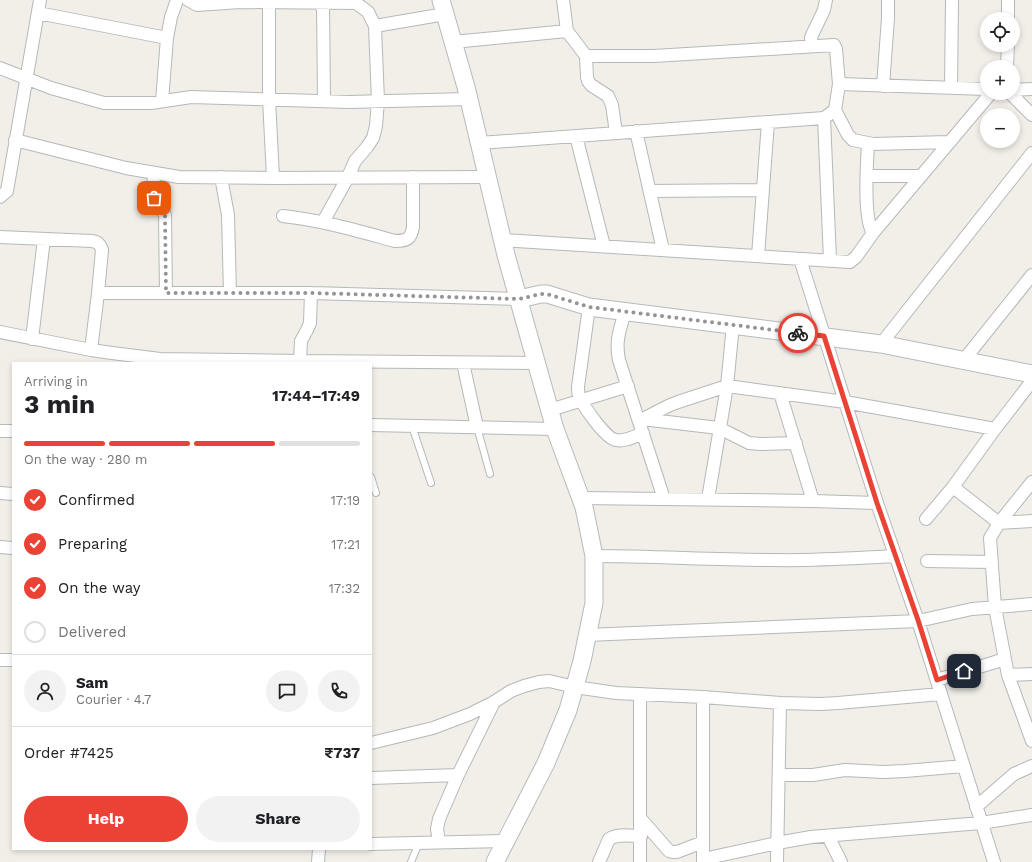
<!DOCTYPE html>
<meta charset="utf-8">
<style>
body{margin:0;font-family:"Work Sans",sans-serif;background:#f2f2f2;color:#202124;height:100vh;display:flex;flex-direction:column;font-size:15px;white-space:nowrap}
*{box-sizing:border-box;margin:0}
p{font-size:13px;color:#757577}
.icon{flex:none;width:22px;height:22px;fill:none;stroke:currentColor;stroke-width:2;stroke-linecap:round;stroke-linejoin:round}
.map{position:relative;flex:1;overflow:hidden}
.details{position:absolute;left:12px;top:362px;width:360px;height:488px;display:flex;flex-direction:column;background:#fff;border-radius:0px;box-shadow:0 2px 6px #0003}
.details>*{flex:none}
.buttons{position:absolute;left:980px;top:12px;display:grid;gap:8px}
.buttons a{display:grid;place-items:center;width:40px;height:40px;border-radius:50%;background:#fff;box-shadow:0 2px 6px #0003;font-size:20px}
.pin{position:absolute;display:grid;place-items:center;width:34px;height:34px;color:#fff;margin:-17px;border-radius:8px;box-shadow:0 2px 6px #0006}
.courier{position:absolute;display:grid;place-items:center;width:40px;height:40px;margin:-20px;border:3px solid #ea4335;border-radius:50%;background:#fff;color:#222;box-shadow:0 1px 5px #0007}
.headline em{font-style:normal;font-weight:700}
.headline div{display:flex;flex-direction:column-reverse}
.headline{display:flex;align-items:center;justify-content:space-between;height:68px;padding:0 12px}
h1{font-size:26px;font-weight:700;line-height:30px}
.bar{display:grid;grid-template-columns:repeat(4,1fr);gap:6px 4px;align-content:center;height:48px;padding:0 12px}
.bar i{height:5px;border-radius:3px;background:#e0e0e0}
.bar .selected{background:#ea4335}
.bar p{grid-column:span 4}
.line{display:flex;align-items:center;gap:10px;padding:0 12px;border-top:1px solid #e0e0e0}
.line div{flex:1}
.round{display:grid;place-items:center;flex:none;width:42px;height:42px;border-radius:21px;background:#f2f2f2}
ol{padding:0 12px;list-style:none}
li{display:flex;align-items:center;gap:12px;height:44px}
li p{margin-inline-start:auto}
li .icon{padding:4px;border-radius:50%;background:#ea4335;color:#fff;stroke-width:4}
li:last-child{color:#757577}
li i{width:22px;height:22px;border:2px solid #e0e0e0;border-radius:50%}
.button{display:flex;gap:8px;margin-top:auto;padding:8px 12px}
.button a{flex:1;height:46px;border-radius:24px;background:#ea4335;color:#fff;font-size:16px;font-weight:700;line-height:46px;text-align:center}
.button a+a{background:#f2f2f2;color:#202124}
.map>svg:first-child{display:block}
.lines{fill:none;stroke-linecap:round;stroke-linejoin:round}
.lane-casing{stroke:#b5b8bc;stroke-width:8}
.street-casing{stroke:#b5b8bc;stroke-width:14}
.secondary-casing{stroke:#b6babf;stroke-width:19}
.lane{stroke:#fff;stroke-width:6}
.street{stroke:#fff;stroke-width:12}
.secondary{stroke:#fff;stroke-width:17}
.done{stroke:#929495;stroke-width:4;stroke-dasharray:0 7.2}
.route{stroke:#ea4335;stroke-width:5}
</style>
<div class="map">
<svg width="1032" height="862" viewBox="0 0 1032 862">
<rect width="100%" height="100%" fill="#f1efe8"/>
<g class="lines">
<!-- lane casing -->
<g class="lane-casing">
<path id="lane" d="M 412,426 L 431,483
M 477,427 L 490,474
M 371,477 L 376,493
M 411,862 L 419,843"/>
</g>
<!-- street casing -->
<g class="street-casing">
<path id="street" d="M 188,0 L 197,5 L 240,2 L 356,3 L 368,12 L 375,26 L 378,101 L 376,126 L 373,138 L 367,147 L 355,161 L 348,177 L 323,222
M 563,0 L 567,31 L 586,56 L 654,56 L 834,45 L 836,49 L 839,84 L 835,110 L 848,135 L 853,140 L 873,144 L 949,142
M 269,2 L 269,99 L 273,178
M 323,3 L 324,101
M 38,13 L 167,38
M 1008,19 L 1008,0
M 375,26 L 445,14
M 453,42 L 567,31
M 812,46 L 811,38 L 812,35 L 824,10 L 826,0
M 586,56 L 587,77 L 588,81 L 591,85 L 608,96 L 612,105 L 616,133
M 1007,67 L 1008,45
M 0,68 L 51,88 L 104,103 L 151,103 L 191,97 L 349,102 L 469,99
M 839,84 L 987,89
M 883,86 L 888,18 L 888,0
M 951,88 L 952,0
M 1013,90 L 1032,89
M 1010,93 L 1032,115
M 162,101 L 167,38 L 171,17 L 177,0
M 824,118 L 830,260
M 636,131 L 663,250
M 576,136 L 604,246
M 15,140 L 126,168 L 179,177 L 273,178 L 487,177
M 479,143 L 824,118 L 835,110
M 868,143 C 867,162 863,219 873,233
M 154,173 L 153,195 L 165,215 L 166,293
M 867,176 L 921,176
M 221,177 L 228,215 L 230,293
M 650,191 L 763,190
M 0,197 L 7,191 L 40,0
M 283,216 C 321,220 358,231 395,241 C 407,241 411,239 413,227 L 413,177
M 0,237 L 92,241 C 98,242 100,244 102,250 L 98,293 L 311,293 L 519,299
M 502,240 L 850,262 L 856,257 L 873,233 L 991,93
M 758,256 L 768,122
M 800,259 L 877,503 L 918,621 L 994,862
M 589,307 L 578,387 C 578,390 578,393 579,396 C 583,406 606,439 616,440 C 625,442 635,436 643,433
M 625,312 C 620,329 615,341 619,360 L 664,499
M 0,332 L 91,350 L 112,353 L 160,359 L 300,361 L 537,363
M 32,339 L 44,239
M 881,344 L 1032,153
M 91,350 L 98,293
M 300,361 L 301,341 L 307,330 L 310,323 L 311,293
M 963,361 L 1032,275
M 463,363 L 477,427
M 780,393 L 813,501
M 550,410 L 628,386
M 642,419 L 719,428 L 749,443 L 761,444 L 796,443
M 643,419 L 668,406 L 678,402 L 727,386 L 845,402 L 995,429
M 371,425 L 555,429
M 0,431 L 13,431
M 1032,482 L 999,523 L 990,538 L 995,607 L 1008,675 L 1032,741
M 953,487 L 999,523 L 1032,521
M 0,493 L 13,494
M 581,498 L 813,501 L 877,503
M 708,499 L 727,386 L 733,325
M 926,519 L 953,487 L 995,429 L 1032,381
M 0,547 L 13,548
M 594,556 C 654,556 714,560 774,560 C 815,561 855,558 896,556
M 927,561 L 992,562
M 587,635 L 918,621 L 972,609 L 1032,604
M 0,660 L 13,660
M 1008,675 L 1032,674
M 937,680 L 1005,659
M 640,694 L 640,862
M 703,697 L 703,862
M 371,743 L 433,728 L 470,714 L 494,702 L 511,691 L 524,686 L 539,682 L 549,681 L 575,687 L 616,693 L 703,697 L 780,703 L 820,704 L 838,703 L 941,694
M 779,775 L 813,775 L 845,770 L 883,772 L 905,771 L 964,766
M 371,778 L 458,775
M 976,807 L 1014,774 L 1032,766
M 641,819 L 669,851 L 673,852 L 677,852 L 703,842
M 828,836 L 841,862
M 439,842 L 437,829 L 439,819 L 458,775 L 494,702
M 371,844 L 505,841
M 703,859 L 777,843 L 811,837 L 981,823 L 1032,815
M 318,862 L 319,849
M 599,862 L 609,839 C 618,833 631,836 641,836
M 777,862 L 780,703"/>
</g>
<!-- secondary casing -->
<g class="secondary-casing">
<path id="secondary" d="M 441,0 L 466,87 L 506,255 L 555,429 L 584,507 L 594,556 L 594,603 L 582,661 L 568,710 L 546,763 L 495,862
M 519,299 L 541,294 L 547,294 L 589,307 L 881,344 L 1032,374"/>
</g>
<!-- lane -->
<use href="#lane" class="lane"/>
<!-- street -->
<use href="#street" class="street"/>
<!-- secondary -->
<use href="#secondary" class="secondary"/>
</g>
<g class="lines">
<!-- done -->
<path class="done" d="M 154,198 L 164,212 L 165,215 L 166,293 L 311,293 L 519,299 L 541,294 L 547,294 L 589,307 L 798,333"/>
<!-- route -->
<path class="route" d="M 798,333 L 824,336 L 877,503 L 918,620 L 937,680 L 964,671"/>
</g>
</svg>
<div class="buttons">
<a><svg class="icon" aria-label="locate" viewBox="0 0 24 24"><circle cx="12" cy="12" r="6"/><path d="M12 2v4M12 18v4M2 12h4M18 12h4"/></svg></a>
<a>+</a>
<a>−</a>
</div>
<div class="pin" style="left:154px;top:198px;background:#ea580c"><svg class="icon" aria-label="bag" viewBox="0 0 24 24"><path d="M5 8h14l-1 12H6zM9 8a3 3 0 0 1 6 0"/></svg></div>
<div class="pin" style="left:964px;top:671px;background:#1f2937"><svg class="icon" aria-label="home" viewBox="0 0 24 24"><path d="M3 11l9-7 9 7M6 9v11h12V9"/></svg></div>
<div class="courier" style="left:798px;top:333px"><svg class="icon" aria-label="bike" viewBox="0 0 24 24"><circle cx="6" cy="16" r="4"/><circle cx="18" cy="16" r="4"/><path d="M6 16l4-8h5l3 8M10 8l3 8H6M13 5h3"/></svg></div>
<section class="details">
<div class="headline"><div><h1>3 min</h1><p>Arriving in</p></div><em>17:44–17:49</em></div>
<div class="bar"><i class="selected"></i><i class="selected"></i><i class="selected"></i><i></i><p>On the way · 280 m</p></div>
<ol>
<li><svg class="icon" aria-label="check" viewBox="0 0 24 24"><path d="M5 12l5 5 9-10"/></svg>Confirmed<p>17:19</p></li>
<li><svg class="icon" aria-label="check" viewBox="0 0 24 24"><path d="M5 12l5 5 9-10"/></svg>Preparing<p>17:21</p></li>
<li><svg class="icon" aria-label="check" viewBox="0 0 24 24"><path d="M5 12l5 5 9-10"/></svg>On the way<p>17:32</p></li>
<li><i></i>Delivered</li>
</ol>
<div class="line" style="height:72px"><a class="round"><svg class="icon" aria-label="person" viewBox="0 0 24 24"><circle cx="12" cy="8" r="4"/><path d="M4 21q1-7 8-7t8 7"/></svg></a><div><b>Sam</b><p>Courier · 4.7</p></div><a class="round"><svg class="icon" aria-label="chat" viewBox="0 0 24 24"><path d="M4 5h16v11H9l-5 4z"/></svg></a><a class="round"><svg class="icon" aria-label="phone" viewBox="0 0 24 24"><path d="M5 4h4l2 5-3 2q2 4 5 5l2-3 5 2v4C11 20 4 13 5 4z"/></svg></a></div>
<div class="line" style="height:52px"><div>Order #7425</div><b>₹737</b></div>
<div class="button"><a>Help</a><a>Share</a></div>
</section>
</div>
